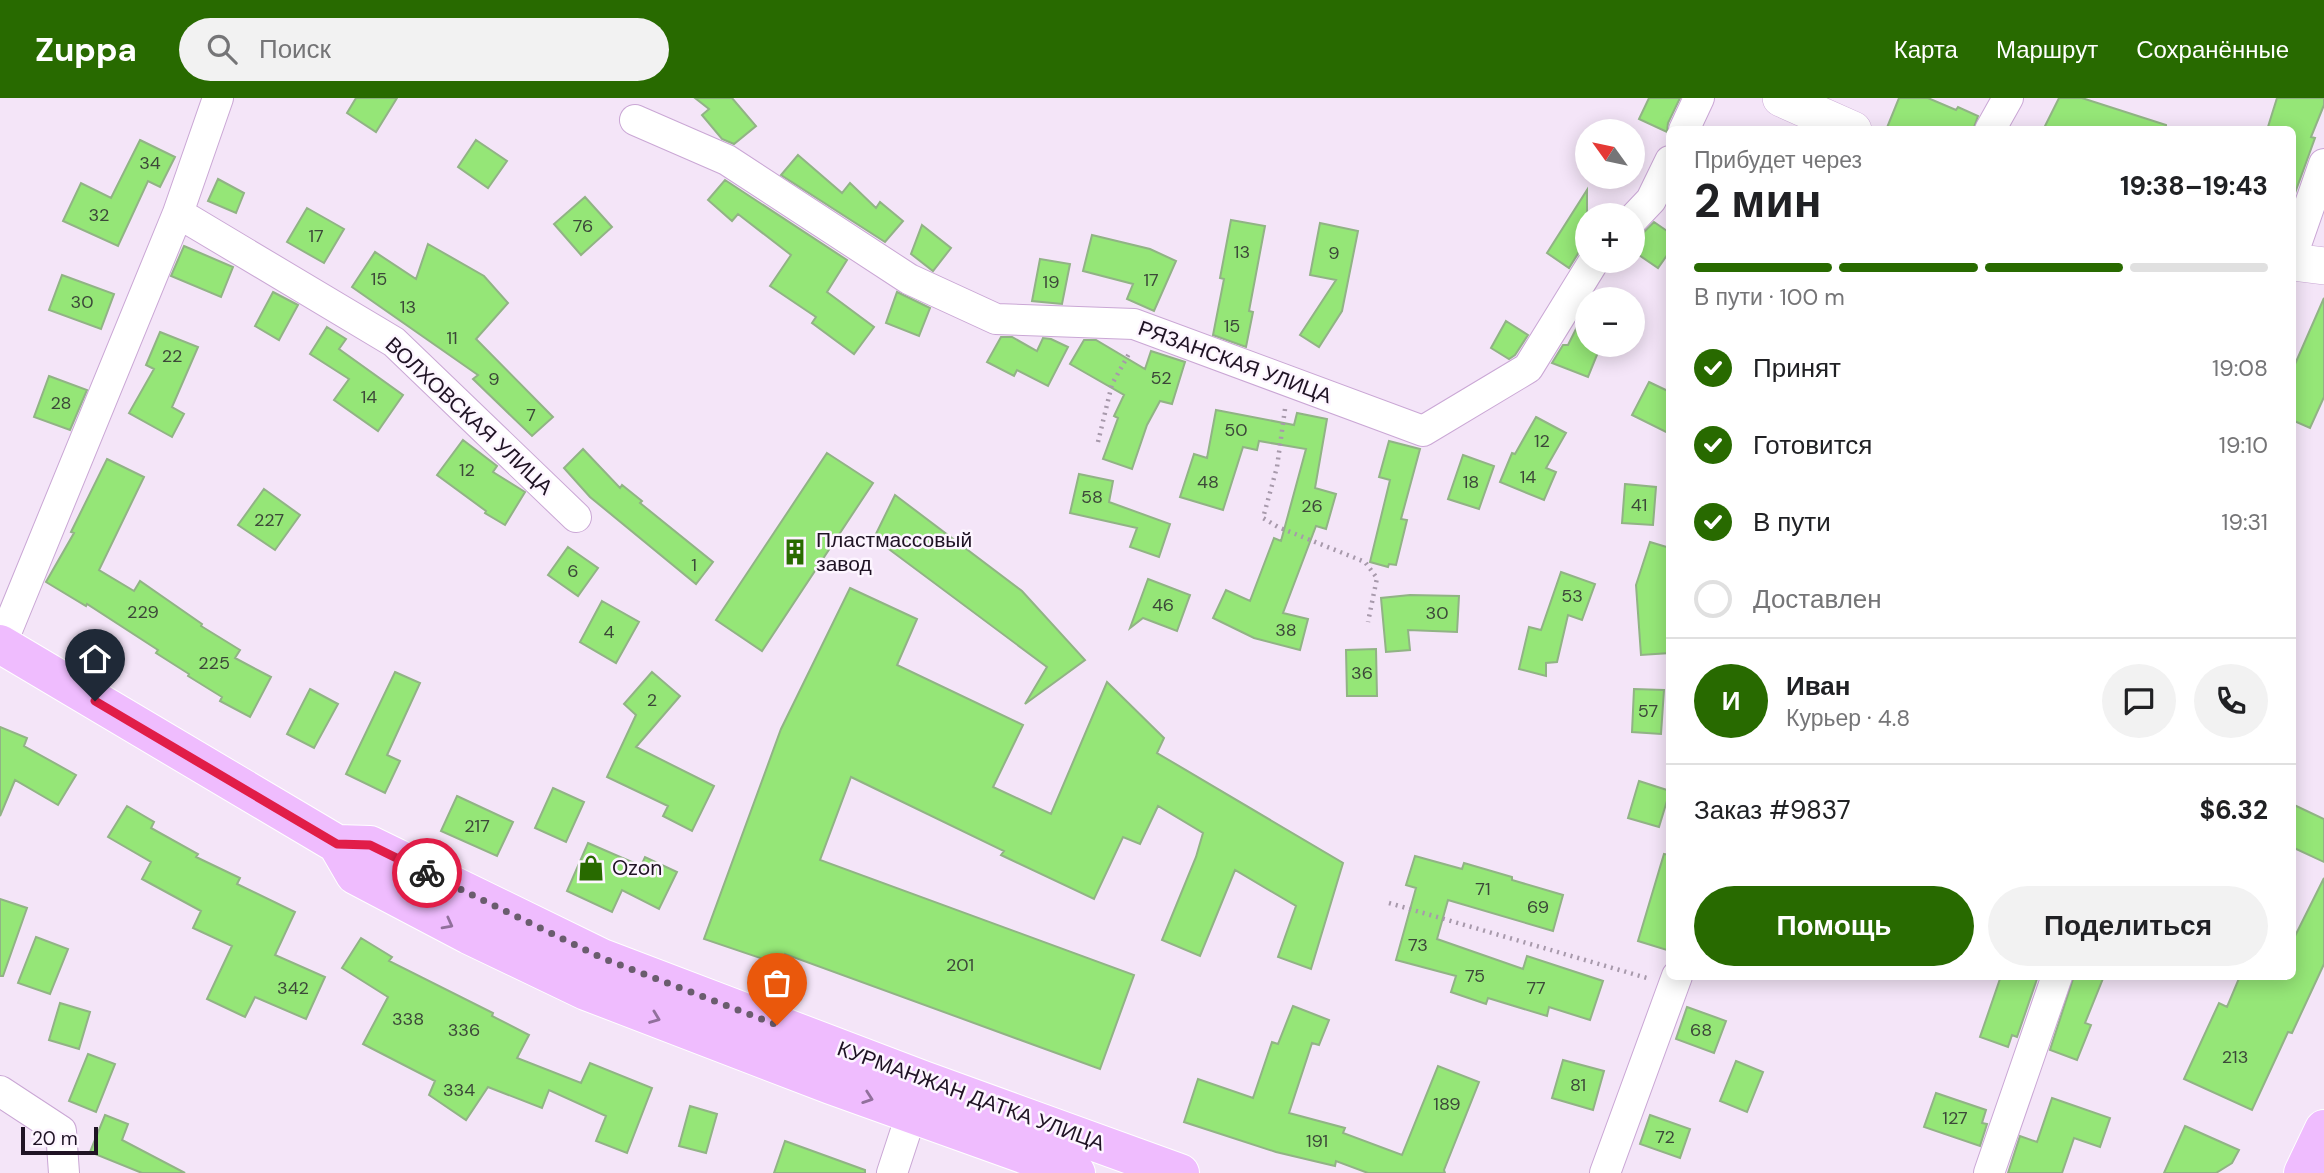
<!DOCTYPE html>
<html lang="ru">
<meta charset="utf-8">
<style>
body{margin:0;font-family:"DM Sans",sans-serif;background:#f2f2f2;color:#202124;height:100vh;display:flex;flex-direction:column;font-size:26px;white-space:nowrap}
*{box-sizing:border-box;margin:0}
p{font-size:23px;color:#757577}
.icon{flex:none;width:38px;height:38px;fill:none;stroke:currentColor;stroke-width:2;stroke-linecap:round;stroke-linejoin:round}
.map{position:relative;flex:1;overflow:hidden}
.details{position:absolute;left:1666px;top:28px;width:630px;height:854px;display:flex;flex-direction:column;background:#fff;border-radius:10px;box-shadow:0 4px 18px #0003}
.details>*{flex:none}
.needle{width:46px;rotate:303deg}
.buttons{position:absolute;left:1575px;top:21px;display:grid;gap:14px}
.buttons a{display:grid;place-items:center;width:70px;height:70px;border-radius:50%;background:#fff;box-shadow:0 4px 18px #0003;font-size:35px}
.scale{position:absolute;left:21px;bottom:18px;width:77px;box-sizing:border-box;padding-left:7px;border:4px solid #1f1324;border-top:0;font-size:19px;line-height:24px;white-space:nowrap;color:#1f1324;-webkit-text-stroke:5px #fdf5ff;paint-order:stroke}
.pin{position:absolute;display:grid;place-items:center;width:60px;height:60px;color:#fff;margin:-72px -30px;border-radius:50% 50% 50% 0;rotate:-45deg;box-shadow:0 0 7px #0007}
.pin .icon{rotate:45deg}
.courier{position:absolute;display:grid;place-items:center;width:70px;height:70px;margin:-35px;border:5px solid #e11d48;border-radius:50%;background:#fff;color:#222;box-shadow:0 2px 9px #0007}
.headline em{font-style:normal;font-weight:700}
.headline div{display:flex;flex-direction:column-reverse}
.headline{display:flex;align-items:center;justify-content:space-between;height:119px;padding:0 28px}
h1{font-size:46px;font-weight:700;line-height:52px}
.bar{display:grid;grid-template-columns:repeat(4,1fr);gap:10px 7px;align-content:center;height:84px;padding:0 28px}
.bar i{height:9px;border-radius:5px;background:#e0e0e0}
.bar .on{background:#286a00}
.bar p{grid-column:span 4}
.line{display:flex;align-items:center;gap:18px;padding:0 28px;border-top:2px solid #e0e0e0}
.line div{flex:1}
.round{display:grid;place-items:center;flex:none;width:74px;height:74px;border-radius:37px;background:#f2f2f2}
ol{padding:0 28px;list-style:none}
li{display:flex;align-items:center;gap:21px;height:77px}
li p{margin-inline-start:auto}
li .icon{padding:7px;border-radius:50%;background:#286a00;color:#fff;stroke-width:4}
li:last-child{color:#757577}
li i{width:38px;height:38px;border:4px solid #e0e0e0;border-radius:50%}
.cta{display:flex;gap:14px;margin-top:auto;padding:14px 28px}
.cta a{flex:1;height:80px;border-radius:42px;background:#286a00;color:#fff;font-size:28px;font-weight:700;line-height:80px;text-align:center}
.cta a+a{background:#f2f2f2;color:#202124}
header{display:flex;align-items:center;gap:42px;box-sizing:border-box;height:98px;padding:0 35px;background:#286a00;color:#fff}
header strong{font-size:33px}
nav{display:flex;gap:38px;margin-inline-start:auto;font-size:24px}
.search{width:490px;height:63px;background:#f2f2f2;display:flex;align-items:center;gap:18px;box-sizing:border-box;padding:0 24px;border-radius:38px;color:#757577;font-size:26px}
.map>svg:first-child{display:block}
.building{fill:#95e677;stroke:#91b385;stroke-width:2}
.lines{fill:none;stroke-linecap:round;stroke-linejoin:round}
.minor-casing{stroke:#caa7d5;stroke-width:32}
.tertiary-casing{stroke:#caa7d5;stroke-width:38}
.primary-casing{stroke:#fff;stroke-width:40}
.path{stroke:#a799ab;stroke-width:4.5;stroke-dasharray:2 5;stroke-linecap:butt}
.minor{stroke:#fff;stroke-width:30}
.tertiary{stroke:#fff;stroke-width:37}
.primary{stroke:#efbcfe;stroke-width:38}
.oneway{stroke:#91709c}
.done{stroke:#6a5c6e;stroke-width:7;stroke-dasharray:0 12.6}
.route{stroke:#e11d48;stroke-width:9}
.labels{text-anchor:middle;stroke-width:5;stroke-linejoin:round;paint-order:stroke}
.number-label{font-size:18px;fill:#3c4839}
.street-label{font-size:21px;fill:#1f1324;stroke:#fdf5ff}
.poi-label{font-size:21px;fill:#1f1324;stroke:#fdf5ff;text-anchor:start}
</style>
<header>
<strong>Zuppa</strong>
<div class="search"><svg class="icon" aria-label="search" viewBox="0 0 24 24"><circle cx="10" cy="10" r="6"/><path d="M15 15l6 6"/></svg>Поиск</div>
<nav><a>Карта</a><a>Маршрут</a><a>Сохранённые</a></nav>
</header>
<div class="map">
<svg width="2324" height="1075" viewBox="0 0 2324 1075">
<rect width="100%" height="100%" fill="#f4e5f8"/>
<!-- building -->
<path class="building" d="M 356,0 L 397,0 L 376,34 L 347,15 Z
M 695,0 L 732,0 L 756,28 L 734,46 L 722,41 L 702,17 L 709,11 Z
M 1649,0 L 1680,0 L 1668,25 L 1667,34 L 1639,21 Z
M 1899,0 L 1928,0 L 1956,12 L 1958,9 L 1978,18 L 1973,32 L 1886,32 Z
M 2059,0 L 2082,0 L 2166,27 L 2166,32 L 2043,32 Z
M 2277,0 L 2324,0 L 2324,7 L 2311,39 L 2315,40 L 2295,95 L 2292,94 L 2292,32 L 2267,32 Z
M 140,42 L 175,59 L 160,89 L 148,83 L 118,148 L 63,123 L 81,85 L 111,100 Z
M 476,42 L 507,63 L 488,90 L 458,69 Z
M 798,57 L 842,95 L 850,85 L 876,110 L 880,104 L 903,123 L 885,144 L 781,77 Z
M 218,81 L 244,95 L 236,115 L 208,103 Z
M 725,82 L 847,162 L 827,194 L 874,229 L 854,256 L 812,225 L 816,219 L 770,188 L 791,157 L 738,116 L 732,123 L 708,102 Z
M 1587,92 L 1587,147 L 1579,154 L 1569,170 L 1547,155 Z
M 585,99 L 612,129 L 581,157 L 554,126 Z
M 307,110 L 344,131 L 324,165 L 287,144 Z
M 1231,122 L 1265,128 L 1249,213 L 1253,214 L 1246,249 L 1213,237 L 1224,181 L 1220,180 Z
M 1654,124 L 1670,135 L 1670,153 L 1658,170 L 1633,153 L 1643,135 Z
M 1320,125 L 1358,133 L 1342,213 L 1319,249 L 1300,237 L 1336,182 L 1310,177 Z
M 922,127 L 951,150 L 933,173 L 911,156 Z
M 1092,137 L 1150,151 L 1176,163 L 1154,213 L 1127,201 L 1133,186 L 1083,173 Z
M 428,146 L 484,178 L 508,205 L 476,241 L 553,319 L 532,338 L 473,281 L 478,277 L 352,189 L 375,154 L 416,181 Z
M 184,148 L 233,169 L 221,199 L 171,178 Z
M 1040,161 L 1070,166 L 1062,206 L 1032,203 Z
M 62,177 L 114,196 L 101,231 L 49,212 Z
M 273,194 L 298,207 L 279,242 L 255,228 Z
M 897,194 L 930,210 L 919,238 L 886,225 Z
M 2324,200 L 2324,299 L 2310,330 L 2292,322 L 2292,273 Z
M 1587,209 L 1587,247 L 1601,247 L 1588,279 L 1552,265 L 1563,247 L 1568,247 Z
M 1506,223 L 1528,237 L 1515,257 L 1509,261 L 1491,250 Z
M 327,229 L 346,241 L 339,251 L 403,297 L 378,333 L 334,302 L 349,281 L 310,256 Z
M 160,234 L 198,249 L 172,309 L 184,316 L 172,339 L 129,315 L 154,271 L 146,267 Z
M 1001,239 L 1012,239 L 1037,253 L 1043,240 L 1051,241 L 1068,249 L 1048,288 L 1017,272 L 1014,278 L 987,264 Z
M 1084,242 L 1096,242 L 1145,271 L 1151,253 L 1185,264 L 1172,306 L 1160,303 L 1147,327 L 1132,371 L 1103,361 L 1118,320 L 1114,318 L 1124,297 L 1070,266 Z
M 49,278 L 87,292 L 70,332 L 34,319 Z
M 1649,284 L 1670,294 L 1670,336 L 1632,317 Z
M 1216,312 L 1294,327 L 1297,315 L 1327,321 L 1315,390 L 1336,396 L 1326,431 L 1316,428 L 1283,515 L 1308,521 L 1300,552 L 1254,540 L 1213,520 L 1226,492 L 1250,503 L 1274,440 L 1281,443 L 1306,351 L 1259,343 L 1257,352 L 1243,349 L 1223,412 L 1180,399 L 1194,356 L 1207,360 Z
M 1536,319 L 1566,335 L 1546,370 L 1556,374 L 1544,402 L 1500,384 L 1512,355 L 1515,356 Z
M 463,342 L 497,368 L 493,374 L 525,394 L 505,427 L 485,415 L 486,413 L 437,377 Z
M 1389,343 L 1420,351 L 1401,421 L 1407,422 L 1396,467 L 1389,466 L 1388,469 L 1370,464 L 1390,382 L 1379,379 Z
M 583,351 L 620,390 L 622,387 L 642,403 L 640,405 L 713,464 L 696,486 L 590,399 L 564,370 Z
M 827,355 L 873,385 L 762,553 L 716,522 Z
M 1463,357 L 1494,368 L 1479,411 L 1448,401 Z
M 107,361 L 144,379 L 99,472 L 134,493 L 140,483 L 202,526 L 201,528 L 240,552 L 235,560 L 271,579 L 250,619 L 220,603 L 222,599 L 188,578 L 189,576 L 156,555 L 158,552 L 87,506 L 86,508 L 46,484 L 74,435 L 71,434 Z
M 1079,376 L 1113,383 L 1109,404 L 1170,426 L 1159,459 L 1130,449 L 1137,430 L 1070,415 Z
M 1625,386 L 1656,389 L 1653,427 L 1622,425 Z
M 264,391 L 300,417 L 275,452 L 238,427 Z
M 895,397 L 1022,493 L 1085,562 L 1025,606 L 1047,569 L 874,440 Z
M 1650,444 L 1670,450 L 1670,555 L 1641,557 L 1636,487 Z
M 568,449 L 598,470 L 578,498 L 548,477 Z
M 1561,474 L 1595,486 L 1582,522 L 1568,517 L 1557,564 L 1546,565 L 1546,578 L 1519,571 L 1529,529 L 1541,532 Z
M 1148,481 L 1190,497 L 1177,533 L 1143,520 L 1130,530 Z
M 850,490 L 917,521 L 897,567 L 1023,627 L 993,689 L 1051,716 L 1107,584 L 1164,640 L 1157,655 L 1343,765 L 1311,871 L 1278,859 L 1296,808 L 1235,772 L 1200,858 L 1162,842 L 1196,759 L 1203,735 L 1158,708 L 1140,746 L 1123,739 L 1094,801 L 1001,757 L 1004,753 L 851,679 L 820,762 L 1134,877 L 1100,971 L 785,856 L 781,867 L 704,841 L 781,631 Z
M 1410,497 L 1459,498 L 1457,534 L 1408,532 L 1410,552 L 1386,554 L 1381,500 Z
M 602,503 L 639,524 L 616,565 L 580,544 Z
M 1376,551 L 1377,598 L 1347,598 L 1346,552 Z
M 395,574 L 420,585 L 387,657 L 400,663 L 385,695 L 346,676 Z
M 652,574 L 680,598 L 636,649 L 714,688 L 692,733 L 663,718 L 668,708 L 607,679 L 636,617 L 624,606 Z
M 310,591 L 338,606 L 314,650 L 287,636 Z
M 1634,591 L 1664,592 L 1661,636 L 1632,634 Z
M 0,629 L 27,640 L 24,648 L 76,677 L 58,707 L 15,682 L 0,718 Z
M 1639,683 L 1670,693 L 1659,729 L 1628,720 Z
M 553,690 L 584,704 L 566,744 L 535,730 Z
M 457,698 L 513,724 L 497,758 L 441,733 Z
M 2292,706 L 2324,721 L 2324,764 L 2292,749 Z
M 127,708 L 154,724 L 151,730 L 198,756 L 196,759 L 240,780 L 237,786 L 295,814 L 275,857 L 325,879 L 306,921 L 255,899 L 245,919 L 207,901 L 232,848 L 193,830 L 201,813 L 142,781 L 151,764 L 108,739 Z
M 588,745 L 641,768 L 645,759 L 677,774 L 659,811 L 622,792 L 612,814 L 567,793 Z
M 1664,756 L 1670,757 L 1670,853 L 1638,843 Z
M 1415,758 L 1462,771 L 1464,765 L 1512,779 L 1512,782 L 1563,797 L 1553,833 L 1448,802 L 1437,841 L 1523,871 L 1527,858 L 1603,883 L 1590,922 L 1549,909 L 1547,918 L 1488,900 L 1486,906 L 1451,894 L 1456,878 L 1396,862 L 1416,790 L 1406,787 Z
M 2324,780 L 2324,866 L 2292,935 L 2288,934 L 2252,1012 L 2184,981 L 2219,905 L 2227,909 L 2240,878 L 2292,878 L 2292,844 Z
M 0,801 L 27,810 L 3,878 L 0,878 Z
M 36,839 L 68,851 L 50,896 L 18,885 Z
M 361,840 L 392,859 L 389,863 L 493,915 L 492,918 L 529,937 L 517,960 L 581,985 L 590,965 L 652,990 L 627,1055 L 596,1043 L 606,1018 L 549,992 L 542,1010 L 488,989 L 466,1022 L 429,997 L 435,983 L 363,946 L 388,899 L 342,870 Z
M 2001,878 L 2038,878 L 2017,939 L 2012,937 L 2008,949 L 1980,939 Z
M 2074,878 L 2104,878 L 2085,925 L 2091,927 L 2077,962 L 2050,952 Z
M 60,905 L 90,914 L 79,951 L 49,942 Z
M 1293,908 L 1329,922 L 1319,947 L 1312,945 L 1289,1015 L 1345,1030 L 1343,1035 L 1402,1057 L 1438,968 L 1479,984 L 1444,1072 L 1445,1075 L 1368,1075 L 1336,1063 L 1335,1068 L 1276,1054 L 1184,1024 L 1198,981 L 1253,1000 L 1272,944 L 1278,946 Z
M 1687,909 L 1726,923 L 1714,955 L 1676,941 Z
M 88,956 L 115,966 L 96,1014 L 69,1003 Z
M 1563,962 L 1604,973 L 1593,1012 L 1552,1000 Z
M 1736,963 L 1763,974 L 1747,1014 L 1720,1003 Z
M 1936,995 L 1986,1012 L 1982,1025 L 1987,1026 L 1980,1048 L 1924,1029 Z
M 2052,1000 L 2110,1020 L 2100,1049 L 2074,1040 L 2062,1075 L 2008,1075 L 2020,1038 L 2037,1044 Z
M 690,1008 L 717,1016 L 706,1055 L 679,1048 Z
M 105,1017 L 128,1026 L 122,1042 L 185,1075 L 142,1075 L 90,1054 Z
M 1650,1017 L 1690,1031 L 1680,1060 L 1640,1046 Z
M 2185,1028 L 2239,1052 L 2232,1065 L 2216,1075 L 2164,1075 Z
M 785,1043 L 865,1072 L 865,1075 L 774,1075 Z"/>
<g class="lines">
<!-- minor casing -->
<g class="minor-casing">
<path id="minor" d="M 635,22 L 727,62 L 909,181 L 996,221 L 1134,226 L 1423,333 L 1528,270 L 1594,163
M 1684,32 L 1699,0
M 1990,32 L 2008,0
M 178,115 L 394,244 L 576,419
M 1633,121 L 1651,102 L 1670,63
M 2292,158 L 2324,66
M 1,547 L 178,115 L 218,0
M 0,993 L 61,1033 L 64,1075
M 892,1075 L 918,996
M 1605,1075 L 1677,878
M 1989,1075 L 2057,878"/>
</g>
<!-- tertiary casing -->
<g class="tertiary-casing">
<path id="tertiary" d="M 1781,0 L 1853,32
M 2292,164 L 2324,168"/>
</g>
<!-- primary casing -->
<g class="primary-casing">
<path id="primary" d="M 0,546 L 337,746 L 370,747 L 602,860 L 923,982 L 1180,1075
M 337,746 L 355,777 L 469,837 L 586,893 L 831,987 L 1076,1075
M 2303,1075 L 2324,1031"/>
</g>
<!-- path -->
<path class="path" d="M 1285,311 L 1277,369 L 1263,420 L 1278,429 L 1365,464 L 1377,480 L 1368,524
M 1098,344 L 1112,286 L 1130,254
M 1389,805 L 1647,880"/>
<!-- minor -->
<use href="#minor" class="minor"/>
<!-- tertiary -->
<use href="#tertiary" class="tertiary"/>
<!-- primary -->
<use href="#primary" class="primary"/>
</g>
<!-- one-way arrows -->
<defs><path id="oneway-chevron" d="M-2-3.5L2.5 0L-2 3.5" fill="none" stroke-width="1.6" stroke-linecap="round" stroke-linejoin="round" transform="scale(1.75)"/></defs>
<g class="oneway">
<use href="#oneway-chevron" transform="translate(448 826) rotate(28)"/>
<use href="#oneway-chevron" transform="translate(655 920) rotate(21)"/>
<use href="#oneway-chevron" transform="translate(868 1000) rotate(19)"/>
</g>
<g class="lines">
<!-- done -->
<path class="done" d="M 427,775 L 602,860 L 777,927"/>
<!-- route -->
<path class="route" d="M 95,603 L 337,746 L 370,747 L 427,775"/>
</g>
<!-- icons -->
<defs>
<g id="building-bare" transform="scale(2.1)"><path d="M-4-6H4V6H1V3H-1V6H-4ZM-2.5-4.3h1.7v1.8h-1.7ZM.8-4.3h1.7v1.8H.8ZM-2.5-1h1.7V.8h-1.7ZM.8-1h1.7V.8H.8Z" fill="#286a00" stroke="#fdf5ff" stroke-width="2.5" paint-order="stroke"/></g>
<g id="shop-bare" transform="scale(2.1)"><path d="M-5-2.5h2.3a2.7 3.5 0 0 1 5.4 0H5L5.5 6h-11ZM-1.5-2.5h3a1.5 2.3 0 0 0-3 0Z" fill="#286a00" stroke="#fdf5ff" stroke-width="2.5" paint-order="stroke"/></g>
</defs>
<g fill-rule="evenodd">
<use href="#building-bare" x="795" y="454"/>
<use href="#shop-bare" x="591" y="770"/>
</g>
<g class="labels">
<!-- number labels -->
<g class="number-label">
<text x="150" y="71">34</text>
<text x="99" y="123">32</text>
<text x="583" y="134">76</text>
<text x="316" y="144">17</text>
<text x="1242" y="160">13</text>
<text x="1334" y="161">9</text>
<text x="379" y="187">15</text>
<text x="1151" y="188">17</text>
<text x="1051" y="190">19</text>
<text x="82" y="210">30</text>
<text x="408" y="215">13</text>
<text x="1232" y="234">15</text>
<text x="452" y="246">11</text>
<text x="172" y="264">22</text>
<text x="1161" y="286">52</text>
<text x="494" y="287">9</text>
<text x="369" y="305">14</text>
<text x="61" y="311">28</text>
<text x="531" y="323">7</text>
<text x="1236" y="338">50</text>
<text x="1542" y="349">12</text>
<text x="467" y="378">12</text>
<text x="1528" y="385">14</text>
<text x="1208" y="390">48</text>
<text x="1471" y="390">18</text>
<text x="1092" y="405">58</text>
<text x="1639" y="413">41</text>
<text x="1312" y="414">26</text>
<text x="269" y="428">227</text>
<text x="694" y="473">1</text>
<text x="573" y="479">6</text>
<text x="1572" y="504">53</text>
<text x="1163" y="513">46</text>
<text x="143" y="520">229</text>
<text x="1437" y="521">30</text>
<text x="1286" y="538">38</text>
<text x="609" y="540">4</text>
<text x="214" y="571">225</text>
<text x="1362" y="581">36</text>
<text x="652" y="608">2</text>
<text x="1648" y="619">57</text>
<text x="477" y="734">217</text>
<text x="1483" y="797">71</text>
<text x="1538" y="815">69</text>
<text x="1418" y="853">73</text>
<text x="960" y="873">201</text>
<text x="1475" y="884">75</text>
<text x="293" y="896">342</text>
<text x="1536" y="896">77</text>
<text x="408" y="927">338</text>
<text x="464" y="938">336</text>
<text x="1701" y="938">68</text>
<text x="2235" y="965">213</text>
<text x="1578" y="993">81</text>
<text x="459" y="998">334</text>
<text x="1447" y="1012">189</text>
<text x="1955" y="1026">127</text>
<text x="1665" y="1045">72</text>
<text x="1317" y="1049">191</text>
</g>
<!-- street labels -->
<g class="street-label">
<text transform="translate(1235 264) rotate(20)" y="7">РЯЗАНСКАЯ УЛИЦА</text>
<text transform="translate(469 318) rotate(43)" y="7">ВОЛХОВСКАЯ УЛИЦА</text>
<text transform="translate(971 998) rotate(20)" y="7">КУРМАНЖАН ДАТКА УЛИЦА</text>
</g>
<!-- poi labels -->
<g class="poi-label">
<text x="816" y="449">Пластмассовый<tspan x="816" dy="24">завод</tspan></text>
<text x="612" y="777">Ozon</text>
</g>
</g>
</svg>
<div class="buttons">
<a><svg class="needle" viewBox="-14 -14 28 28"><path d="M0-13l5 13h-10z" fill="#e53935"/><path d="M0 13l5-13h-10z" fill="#757577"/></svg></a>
<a>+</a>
<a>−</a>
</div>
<div class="scale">20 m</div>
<div class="pin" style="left:777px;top:927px;background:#ea580c"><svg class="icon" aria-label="bag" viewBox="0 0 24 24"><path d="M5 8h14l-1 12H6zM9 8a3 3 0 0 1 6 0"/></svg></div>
<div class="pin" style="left:95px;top:603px;background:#1f2937"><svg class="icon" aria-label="home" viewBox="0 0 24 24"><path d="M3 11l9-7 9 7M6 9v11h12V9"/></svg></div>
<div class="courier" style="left:427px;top:775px"><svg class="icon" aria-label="bike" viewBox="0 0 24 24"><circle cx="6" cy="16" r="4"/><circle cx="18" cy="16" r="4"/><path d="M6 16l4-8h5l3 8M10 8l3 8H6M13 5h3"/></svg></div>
<section class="details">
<div class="headline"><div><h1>2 мин</h1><p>Прибудет через</p></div><em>19:38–19:43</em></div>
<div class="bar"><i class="on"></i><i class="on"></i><i class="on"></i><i></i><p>В пути · 100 m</p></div>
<ol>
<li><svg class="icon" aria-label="check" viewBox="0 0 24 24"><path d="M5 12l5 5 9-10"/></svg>Принят<p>19:08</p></li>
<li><svg class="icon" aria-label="check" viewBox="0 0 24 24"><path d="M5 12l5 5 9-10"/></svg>Готовится<p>19:10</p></li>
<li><svg class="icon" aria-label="check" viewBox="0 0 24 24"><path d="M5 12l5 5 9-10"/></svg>В пути<p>19:31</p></li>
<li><i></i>Доставлен</li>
</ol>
<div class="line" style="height:126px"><b class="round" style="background:#286a00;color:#fff">И</b><div><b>Иван</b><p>Курьер · 4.8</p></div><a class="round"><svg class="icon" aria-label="chat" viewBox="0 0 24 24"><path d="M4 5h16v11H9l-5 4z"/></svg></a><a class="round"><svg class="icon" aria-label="phone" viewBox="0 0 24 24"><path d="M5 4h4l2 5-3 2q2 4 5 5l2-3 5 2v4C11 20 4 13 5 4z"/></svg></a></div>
<div class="line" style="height:91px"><div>Заказ #9837</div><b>$6.32</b></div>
<div class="cta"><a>Помощь</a><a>Поделиться</a></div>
</section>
</div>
